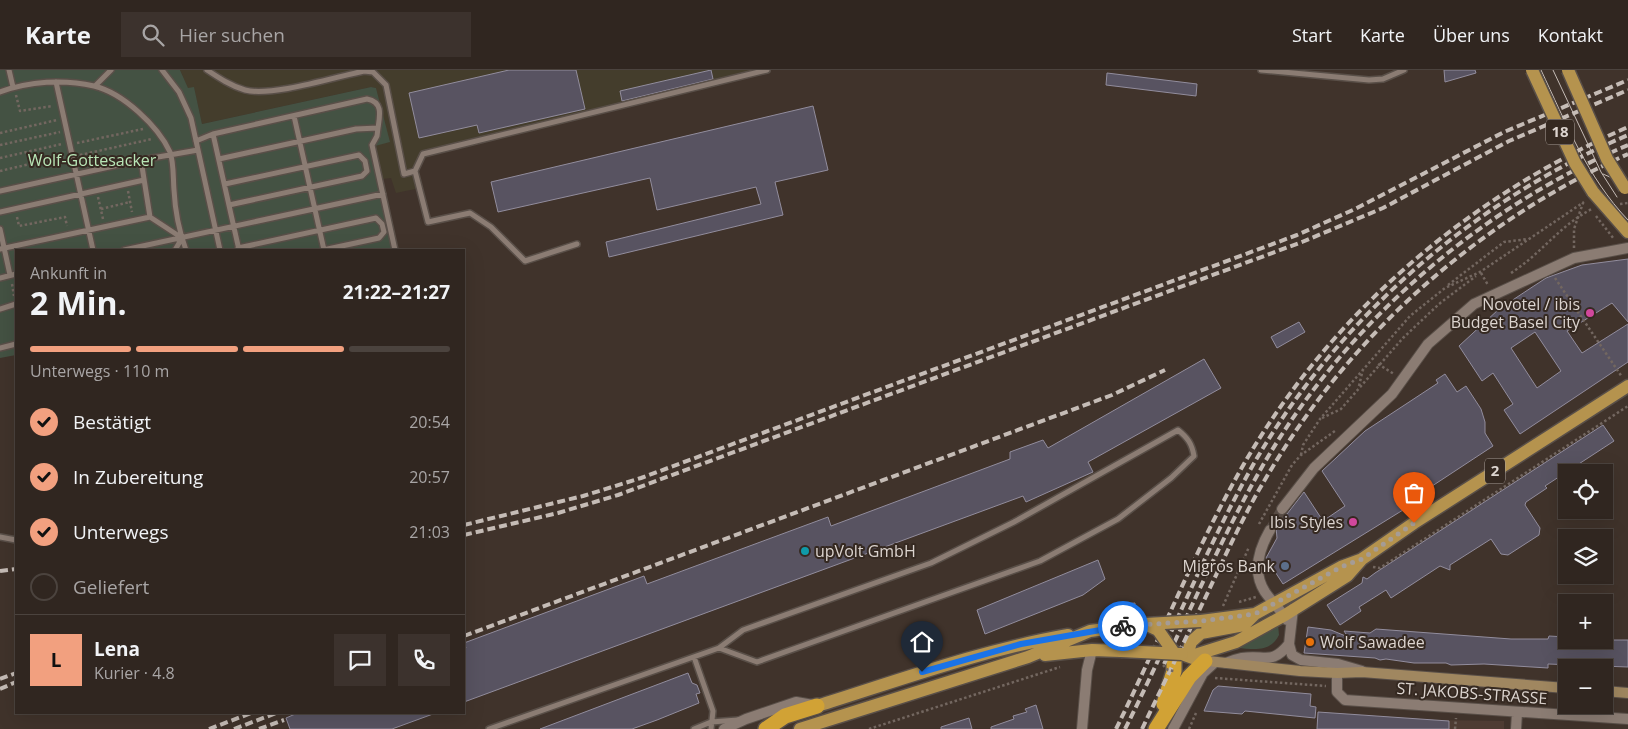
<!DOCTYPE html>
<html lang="de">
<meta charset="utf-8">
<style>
body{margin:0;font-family:"Open Sans",sans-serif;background:#3c322d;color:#f1f3f6;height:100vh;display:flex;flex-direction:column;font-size:19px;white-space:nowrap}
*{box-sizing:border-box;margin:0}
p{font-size:16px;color:#a8a5a5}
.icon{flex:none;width:28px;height:28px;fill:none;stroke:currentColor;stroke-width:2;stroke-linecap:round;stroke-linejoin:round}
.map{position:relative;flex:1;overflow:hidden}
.panel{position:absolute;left:15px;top:179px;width:450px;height:465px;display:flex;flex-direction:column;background:#302620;border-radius:0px;box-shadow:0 5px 20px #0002,0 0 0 1px #4b433e}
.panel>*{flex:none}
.tools{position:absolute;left:1558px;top:394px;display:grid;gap:10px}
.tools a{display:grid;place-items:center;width:55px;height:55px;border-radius:0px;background:#302620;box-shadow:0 5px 20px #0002,0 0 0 1px #4b433e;font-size:25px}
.pin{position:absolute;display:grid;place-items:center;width:42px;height:42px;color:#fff;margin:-51px -21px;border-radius:50% 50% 50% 0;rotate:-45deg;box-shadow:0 0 5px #0007}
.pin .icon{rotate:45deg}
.courier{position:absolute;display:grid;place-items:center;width:50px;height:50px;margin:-25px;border:4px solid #1a73e8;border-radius:50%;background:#fff;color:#222;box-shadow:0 1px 6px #0007}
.head em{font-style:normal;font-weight:700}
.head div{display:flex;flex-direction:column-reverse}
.head{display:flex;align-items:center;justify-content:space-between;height:85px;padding:0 15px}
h1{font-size:32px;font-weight:700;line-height:38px}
.bar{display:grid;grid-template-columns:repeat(4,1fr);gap:8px 5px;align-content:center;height:60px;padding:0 15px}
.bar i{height:6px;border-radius:4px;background:#4b433e}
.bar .on{background:#f2a07f}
.bar p{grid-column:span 4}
.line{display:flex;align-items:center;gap:12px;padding:0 15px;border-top:1px solid #4b433e}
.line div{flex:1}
.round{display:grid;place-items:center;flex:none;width:52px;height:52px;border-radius:0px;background:#3c322d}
ol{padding:0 15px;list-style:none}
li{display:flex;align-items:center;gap:15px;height:55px}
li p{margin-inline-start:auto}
li .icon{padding:5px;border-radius:50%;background:#f2a07f;color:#111;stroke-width:4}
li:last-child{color:#a8a5a5}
li i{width:28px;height:28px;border:2px solid #4b433e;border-radius:50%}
header{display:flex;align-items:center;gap:30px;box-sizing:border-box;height:70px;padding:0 25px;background:#302620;border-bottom:1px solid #4b433e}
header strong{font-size:24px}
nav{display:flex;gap:28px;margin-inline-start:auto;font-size:18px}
.search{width:350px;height:45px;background:#3c322d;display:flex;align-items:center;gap:12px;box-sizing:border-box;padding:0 18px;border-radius:0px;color:#a8a5a5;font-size:19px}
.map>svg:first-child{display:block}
.industrial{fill:#443d2c}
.education{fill:#4e3c33}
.green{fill:#445243}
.building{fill:#585361;stroke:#928d9d;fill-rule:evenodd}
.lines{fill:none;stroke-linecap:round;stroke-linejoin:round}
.minor-tunnel{stroke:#574b44;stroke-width:10;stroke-dasharray:10 5;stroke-linecap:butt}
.service-casing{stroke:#594f48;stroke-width:8}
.minor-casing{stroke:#594f48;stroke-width:12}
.tertiary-casing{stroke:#594f48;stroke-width:12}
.secondary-casing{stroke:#594f48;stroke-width:12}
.primary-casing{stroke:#594f48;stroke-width:15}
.motorway-casing{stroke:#594f48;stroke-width:18}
.path{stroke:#736760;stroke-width:2.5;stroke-dasharray:2.5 2.5;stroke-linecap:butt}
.service{stroke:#8b7c73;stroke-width:5}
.minor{stroke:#8b7c73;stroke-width:10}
.tertiary{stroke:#8b7c73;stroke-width:10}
.secondary{stroke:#a08760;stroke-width:10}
.primary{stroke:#b5934e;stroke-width:12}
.motorway{stroke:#d1a235;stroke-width:15}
.tram{stroke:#c5bcb6;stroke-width:1}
.rail{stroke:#c5bcb6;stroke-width:4;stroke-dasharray:8 4;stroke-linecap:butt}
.primary-bridge-casing{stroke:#594f48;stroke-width:15;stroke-linecap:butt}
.path-bridge{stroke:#736760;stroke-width:2.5;stroke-dasharray:2.5 2.5;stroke-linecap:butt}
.primary-bridge{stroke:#b5934e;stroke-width:12}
.done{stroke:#a59c96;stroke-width:5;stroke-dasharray:0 9}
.route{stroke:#1a73e8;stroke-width:6}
.hotel-dot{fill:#d1479c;stroke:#352921;stroke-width:2}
.culture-dot{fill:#0f9aa8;stroke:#352921;stroke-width:2}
.service-dot{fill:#5c6f8a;stroke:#352921;stroke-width:2}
.food-dot{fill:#e8710a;stroke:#352921;stroke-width:2}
.labels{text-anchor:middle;stroke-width:4;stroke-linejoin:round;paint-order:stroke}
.shield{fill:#352921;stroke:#aaa19b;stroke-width:1}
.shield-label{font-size:15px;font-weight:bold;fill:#dcd4cf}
.park-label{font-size:16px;fill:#b9e6b7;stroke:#352921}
.poi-label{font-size:16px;fill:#dcd4cf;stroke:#352921;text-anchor:end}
.street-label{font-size:16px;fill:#dcd4cf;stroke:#352921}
</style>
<header>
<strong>Karte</strong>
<div class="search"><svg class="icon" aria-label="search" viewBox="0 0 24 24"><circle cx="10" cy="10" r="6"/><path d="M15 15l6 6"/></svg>Hier suchen</div>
<nav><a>Start</a><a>Karte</a><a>Über uns</a><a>Kontakt</a></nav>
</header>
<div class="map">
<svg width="1628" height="659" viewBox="0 0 1628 659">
<rect width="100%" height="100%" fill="#40332b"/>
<!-- industrial -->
<path class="industrial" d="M 180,0 L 767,0 L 423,84 L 415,101 L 415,119 L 396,123 L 391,108 L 382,109 L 375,75 L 389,72 L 376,18 L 371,17 L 202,54 L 194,18 L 188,19 Z"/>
<!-- education -->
<path class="education" d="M 1318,642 L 1435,650 L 1504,651 L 1504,659 L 1317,659 Z"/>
<!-- green -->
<path class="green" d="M 0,0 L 180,0 L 188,18 L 194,17 L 202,54 L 371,17 L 376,18 L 390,72 L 375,76 L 398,180 L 16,180 L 16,285 L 0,288 Z
M 1278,554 L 1279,565 C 1270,583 1254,579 1237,578 Z"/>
<!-- building -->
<path class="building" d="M 509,0 L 576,0 L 585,39 L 479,63 L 477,55 L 419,68 L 409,23 Z
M 711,0 L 713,9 L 622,31 L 620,21 Z
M 1444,0 L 1475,0 L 1476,3 L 1445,12 Z
M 1107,3 L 1197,14 L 1196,26 L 1106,15 Z
M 813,36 L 828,100 L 775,112 L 783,145 L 609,187 L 606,172 L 761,134 L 756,117 L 657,140 L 650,108 L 498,142 L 491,112 Z
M 1628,189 L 1628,252 L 1612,233 L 1567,261 L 1582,283 L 1628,254 L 1628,292 L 1520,364 L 1504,340 L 1513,334 L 1493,303 L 1482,311 L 1459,276 L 1499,239 L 1546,208 L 1582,195 ZM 1535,262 L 1561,301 L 1537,318 L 1511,278 Z
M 1299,252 L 1305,262 L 1277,278 L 1271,267 Z
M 1204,289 L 1221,318 L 1088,392 L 1093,402 L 1026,432 L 1023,426 L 464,632 L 464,573 L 644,506 L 647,514 L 828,447 L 831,456 L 1010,389 L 1010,382 L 1043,370 L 1048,378 Z
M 1445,304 L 1457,322 L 1466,316 L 1481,339 L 1485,352 L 1485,363 L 1493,376 L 1420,424 L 1422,428 L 1403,440 L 1283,514 L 1266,488 L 1277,468 L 1276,457 L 1268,454 L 1278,444 L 1282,446 L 1287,444 L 1304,422 L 1323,451 L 1345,436 L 1322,401 L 1365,361 L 1438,313 L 1436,310 Z
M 1603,355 L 1614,371 L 1545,416 L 1547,418 L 1526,432 L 1525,435 L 1540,458 L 1539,465 L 1508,485 L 1501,484 L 1491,469 L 1450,495 L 1450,500 L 1440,496 L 1391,528 L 1386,520 L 1359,537 L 1361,541 L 1340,555 L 1327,535 L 1362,513 L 1363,507 L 1367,509 L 1375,503 Z
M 1098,490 L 1105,509 L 1083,525 L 985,564 L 977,540 Z
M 1135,533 L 1135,543 L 1114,544 L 1113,535 Z
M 1308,557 L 1331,560 L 1348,567 L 1344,561 L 1370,563 L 1376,559 L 1511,569 L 1548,569 L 1549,566 L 1566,567 L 1566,570 L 1628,570 L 1628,597 L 1548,594 L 1548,598 L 1484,594 L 1451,595 L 1446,593 L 1414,593 L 1386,589 L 1380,590 L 1375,588 L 1304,583 Z
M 688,603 L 692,613 L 697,615 L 700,623 L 696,624 L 699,633 L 657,650 L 632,659 L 540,659 Z
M 1218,616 L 1311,624 L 1310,636 L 1316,637 L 1315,648 L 1245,641 L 1242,644 L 1204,641 L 1213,620 Z
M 1036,635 L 1043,659 L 991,659 L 991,657 L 1014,649 L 1013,646 L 1027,642 L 1025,639 Z
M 300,642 L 433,642 L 433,644 L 392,659 L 290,659 L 286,648 Z
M 1318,642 L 1449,651 L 1449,659 L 1317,659 Z
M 969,648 L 972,659 L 941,659 L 941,657 Z"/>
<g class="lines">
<!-- minor-tunnel -->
<path class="minor-tunnel" d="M 1270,460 L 1282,439"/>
<!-- service casing -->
<g class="service-casing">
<path id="service" d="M 9,0 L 13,17
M 162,0 L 179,22 L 191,48 L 220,180
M 207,0 C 219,8 231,16 245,20 C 271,27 335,7 364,1 L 373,2 L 386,15 L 404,104 L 415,101
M 1261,0 L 1369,10 L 1383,9 L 1404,0
M 56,12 L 93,180
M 95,16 L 111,0
M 0,22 C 29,11 64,9 94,16 C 123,23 158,56 170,82 C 174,93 173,109 174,120 C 175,140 179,161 186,180
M 294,46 L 324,180
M 378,58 L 377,66 L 372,75 L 395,180
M 213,64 L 239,180
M 196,71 L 213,64 L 367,29 C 383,32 380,45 378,58 L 356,59 L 219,89
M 141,90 L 150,147
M 225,114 L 359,85 L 365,91 L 367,101 L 362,106 L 229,135
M 0,121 L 141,90 L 198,80
M 0,142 L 144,110
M 0,159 L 10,205
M 577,174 L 525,191 L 491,157 L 470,143 L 428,152 L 415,101 L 423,84 L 767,0
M 238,178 L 376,148 L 382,154 L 384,162 L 379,168 L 323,180
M 0,179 L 150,147 L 182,168
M 124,180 L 383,124
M 175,180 L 182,168
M 0,208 L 16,204
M 0,239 L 16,234
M 0,278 L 16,274
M 0,467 L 16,470
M 694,587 L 713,641 L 711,659
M 489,659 L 719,578 L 743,560 L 931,493 L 1014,452 L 1178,360 C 1188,368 1192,374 1194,386 L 1171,408 L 1118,449 L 1040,491 L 757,592 L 719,578
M 694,659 L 711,652 L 738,650"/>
</g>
<!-- minor casing -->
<g class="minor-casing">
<path id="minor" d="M 1282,439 L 1314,398 L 1392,324 L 1428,274 L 1474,234 L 1574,188 L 1628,178
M 1270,460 C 1259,479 1252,502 1265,522 C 1272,532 1281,540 1287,550
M 1293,539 L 1289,574 L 1292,585 L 1301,590 L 1338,594 L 1362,601
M 1226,593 C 1231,591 1237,589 1242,588 C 1265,584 1271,596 1289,574
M 1337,603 L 1337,622 L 1345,630 L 1628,649
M 1082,659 L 1087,600 L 1092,580
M 1173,659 L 1203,603 L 1215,592
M 1516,659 L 1517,643"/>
</g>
<!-- tertiary casing -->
<g class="tertiary-casing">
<path id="tertiary" d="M 724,659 L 746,649 L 796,632 L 813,635"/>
</g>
<!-- secondary casing -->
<g class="secondary-casing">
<path id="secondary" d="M 1199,590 L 1300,601 L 1337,603 L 1362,602 L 1566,618
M 1604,621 L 1628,623"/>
</g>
<!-- primary casing -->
<g class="primary-casing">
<path id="primary" d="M 1593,122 L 1628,162
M 1201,551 L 1255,544 L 1341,497 L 1360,490
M 1182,584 L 1193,588 L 1198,584 L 1236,572 L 1285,545 L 1347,506 L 1362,489 L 1414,453 L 1628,316
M 1045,585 L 1092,580 L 1121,581
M 1187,586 L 1191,572 L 1201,563 L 1244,555 L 1255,544
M 817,636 C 900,610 982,580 1068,565
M 800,659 L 1028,587 L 1090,561 L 1145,554"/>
</g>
<!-- motorway casing -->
<g class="motorway-casing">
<path id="motorway" d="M 1164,634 L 1174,601 L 1174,583
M 766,659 L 785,646 L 817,636
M 1156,659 L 1189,607 L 1205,591"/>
</g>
<!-- path -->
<path class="path" d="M 16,25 L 20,41 L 53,36
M 0,63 L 57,50
M 77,73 L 143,59
M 0,75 L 60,62
M 80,85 L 152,69
M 0,88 L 62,74
M 0,101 L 64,86
M 128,121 L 132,142
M 98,127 L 103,149
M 1620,134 L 1628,133
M 101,139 L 130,132
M 1596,146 L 1614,169
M 17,147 L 19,156 L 65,147 L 67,156
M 1574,178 L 1574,159 L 1583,133
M 1481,203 L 1488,215
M 1511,203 C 1541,184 1560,155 1592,139
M 1555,208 L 1622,307
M 12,214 L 14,226
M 1448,215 L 1504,172 L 1528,169
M 1378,294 L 1394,304
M 1359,316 L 1363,299
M 1322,348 L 1341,339 L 1403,268 L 1439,234 L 1476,206
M 1301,385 L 1303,375 L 1320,349 L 1410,246 L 1445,218 L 1480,202 L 1584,132
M 1259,454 L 1292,395 L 1301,385 L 1335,361
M 1373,497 L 1380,498 L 1628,336
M 1239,532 L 1256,527
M 1223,536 L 1249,477
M 1215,608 L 1326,616
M 869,659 L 1060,597
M 1189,659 L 1196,643
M 1455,659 L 1456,648"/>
<!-- service -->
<use href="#service" class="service"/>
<!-- minor -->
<use href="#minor" class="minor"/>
<!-- tertiary -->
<use href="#tertiary" class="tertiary"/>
<!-- secondary -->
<use href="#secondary" class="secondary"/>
<!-- primary -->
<use href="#primary" class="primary"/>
<!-- motorway -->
<use href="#motorway" class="motorway"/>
<!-- tram -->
<path class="tram" d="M 1541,0 C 1566,53 1587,107 1628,150
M 1553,0 L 1601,102 L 1617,127
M 1603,104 L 1628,115"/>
<!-- rail -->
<path class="rail" d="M 464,455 L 583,426 L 641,408 L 1297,165 L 1355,139 L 1504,62 L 1628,10
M 464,465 L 558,443 L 618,425 L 1302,172 L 1383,138 L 1509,71 L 1628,20
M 0,501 L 16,499
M 464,566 L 1112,325 L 1165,300
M 464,577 L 465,576
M 1164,594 C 1198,524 1229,452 1269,385 C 1351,249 1482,137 1628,75
M 0,609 L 16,603
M 0,619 L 16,612
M 209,659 L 254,642
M 234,659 L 279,642
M 259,659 L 284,650
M 1116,659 C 1157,576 1191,489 1236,408 C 1323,250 1463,129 1628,57
M 1125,659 C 1169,572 1205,480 1253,395 C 1337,249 1473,131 1628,65
M 1142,659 C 1164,613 1186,568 1208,522 C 1228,480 1247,438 1272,398 C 1355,260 1481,150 1628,84"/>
<!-- primary-bridge casing -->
<g class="primary-bridge-casing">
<path id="primary-bridge" d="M 1532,0 L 1575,93 L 1593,122
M 1568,0 L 1607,89 L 1625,118
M 1145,554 L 1201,551
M 1145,554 L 1158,560 L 1174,583
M 1121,581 L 1182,584"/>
</g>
<!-- path-bridge -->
<path class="path-bridge" d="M 1163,595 L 1168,600 L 1174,601"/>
<!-- primary-bridge -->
<use href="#primary-bridge" class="primary-bridge"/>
</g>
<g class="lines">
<!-- done -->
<path class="done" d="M 1123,556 L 1201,551 L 1255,544 L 1341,497 L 1362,489 L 1414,453"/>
<!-- route -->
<path class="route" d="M 922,602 L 1021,574 L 1123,556"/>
</g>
<!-- markers -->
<g class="hotel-dot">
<circle cx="1590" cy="243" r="5"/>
<circle cx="1353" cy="452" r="5"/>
</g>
<circle class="culture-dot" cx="805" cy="481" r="5"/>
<circle class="service-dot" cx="1285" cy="496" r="5"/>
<circle class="food-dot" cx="1310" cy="572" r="5"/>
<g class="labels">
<!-- shield labels -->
<g class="shield">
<rect x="1546" y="49.5" width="28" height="25" rx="4"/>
<rect x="1485" y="388.5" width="20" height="25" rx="4"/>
</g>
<g class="shield-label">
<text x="1560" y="67">18</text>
<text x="1495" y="406">2</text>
</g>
<!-- park labels -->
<g class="park-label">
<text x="92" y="96">Wolf-Gottesacker</text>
</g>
<!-- poi labels -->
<g class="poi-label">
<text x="1580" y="240">Novotel / ibis<tspan x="1580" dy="18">Budget Basel City</tspan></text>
<text x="1343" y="458">Ibis Styles</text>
<text x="815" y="487" text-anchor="start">upVolt GmbH</text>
<text x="1275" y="502">Migros Bank</text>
<text x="1320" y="578" text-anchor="start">Wolf Sawadee</text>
</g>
<!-- street labels -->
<g class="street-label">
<text transform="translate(1472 623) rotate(4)" y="6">ST. JAKOBS-STRASSE</text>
</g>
</g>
</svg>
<div class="tools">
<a><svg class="icon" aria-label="locate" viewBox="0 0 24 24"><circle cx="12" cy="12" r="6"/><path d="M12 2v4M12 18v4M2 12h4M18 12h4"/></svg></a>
<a><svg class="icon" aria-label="layers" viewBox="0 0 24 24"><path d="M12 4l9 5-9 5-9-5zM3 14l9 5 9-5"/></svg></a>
<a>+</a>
<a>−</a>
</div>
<div class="pin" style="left:1414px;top:453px;background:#ea580c"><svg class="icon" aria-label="bag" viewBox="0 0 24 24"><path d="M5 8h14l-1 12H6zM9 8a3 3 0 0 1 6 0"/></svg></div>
<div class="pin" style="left:922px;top:602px;background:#1f2937"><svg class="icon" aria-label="home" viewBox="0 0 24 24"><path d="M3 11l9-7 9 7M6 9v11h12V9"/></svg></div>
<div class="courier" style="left:1123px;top:556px"><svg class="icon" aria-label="bike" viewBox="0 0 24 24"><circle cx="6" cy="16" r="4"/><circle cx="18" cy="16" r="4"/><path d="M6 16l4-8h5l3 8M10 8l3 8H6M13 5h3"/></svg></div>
<section class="panel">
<div class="head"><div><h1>2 Min.</h1><p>Ankunft in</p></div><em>21:22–21:27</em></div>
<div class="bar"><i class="on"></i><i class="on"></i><i class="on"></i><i></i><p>Unterwegs · 110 m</p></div>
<ol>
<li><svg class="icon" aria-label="check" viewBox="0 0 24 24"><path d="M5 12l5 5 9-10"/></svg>Bestätigt<p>20:54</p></li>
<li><svg class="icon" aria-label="check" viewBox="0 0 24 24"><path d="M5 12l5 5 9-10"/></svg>In Zubereitung<p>20:57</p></li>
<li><svg class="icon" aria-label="check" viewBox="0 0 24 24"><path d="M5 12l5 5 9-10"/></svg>Unterwegs<p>21:03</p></li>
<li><i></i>Geliefert</li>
</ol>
<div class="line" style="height:90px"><b class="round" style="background:#f2a07f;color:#111">L</b><div><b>Lena</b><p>Kurier · 4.8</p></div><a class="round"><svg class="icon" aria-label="chat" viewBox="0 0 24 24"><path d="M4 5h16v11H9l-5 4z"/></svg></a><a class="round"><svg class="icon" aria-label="phone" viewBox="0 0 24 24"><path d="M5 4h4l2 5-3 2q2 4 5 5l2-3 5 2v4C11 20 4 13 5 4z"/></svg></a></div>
</section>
</div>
